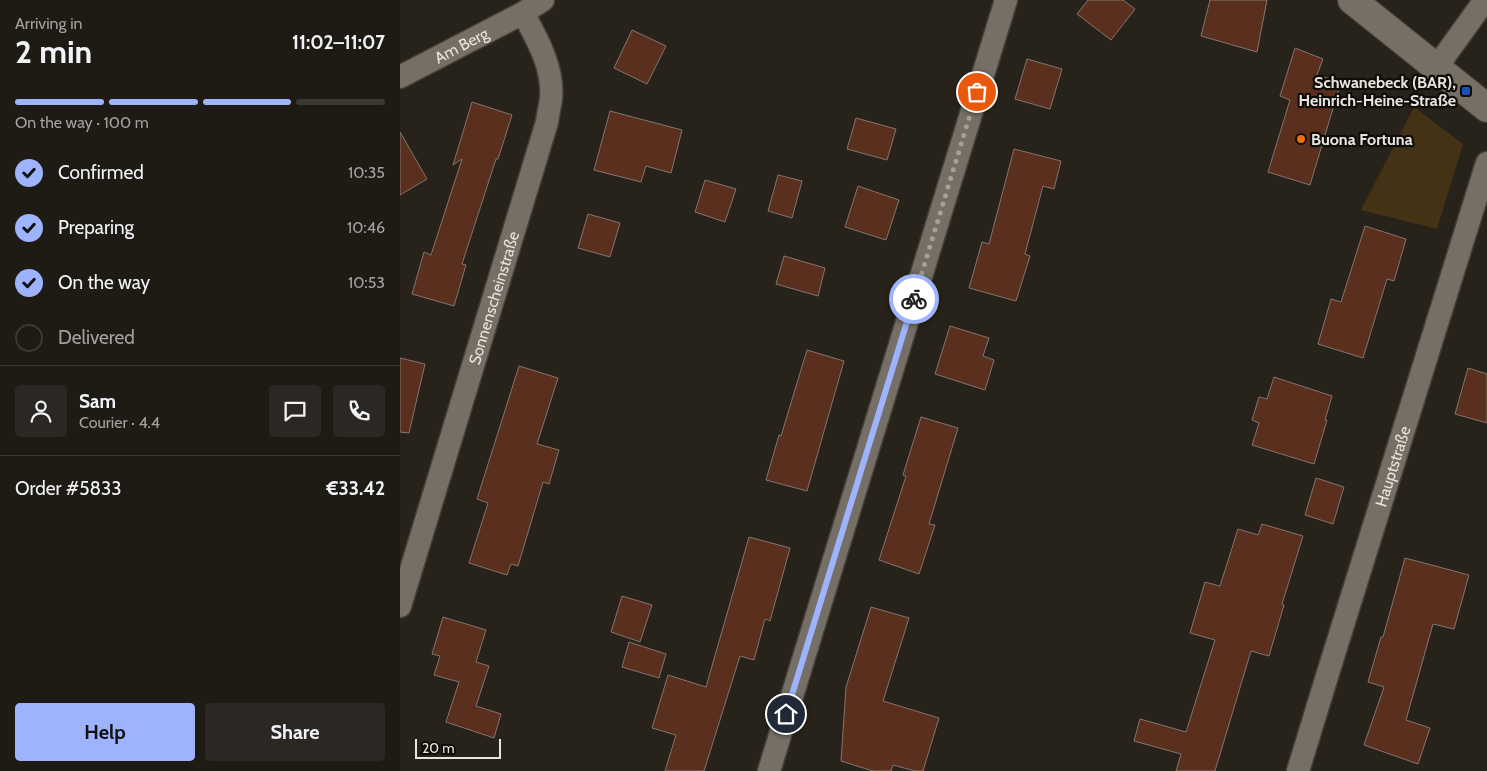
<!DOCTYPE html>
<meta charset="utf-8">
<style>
body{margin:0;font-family:Cabin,sans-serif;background:#2b2722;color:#f1f3f6;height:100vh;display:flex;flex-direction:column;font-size:19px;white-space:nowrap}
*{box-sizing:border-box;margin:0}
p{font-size:16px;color:#a1a1a0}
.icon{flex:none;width:28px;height:28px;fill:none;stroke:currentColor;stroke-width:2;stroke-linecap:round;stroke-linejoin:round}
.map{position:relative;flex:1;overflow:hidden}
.details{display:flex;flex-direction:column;background:#1e1a14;width:400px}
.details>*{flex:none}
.scale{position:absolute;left:15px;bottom:12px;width:86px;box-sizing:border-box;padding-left:5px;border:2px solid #e8e4de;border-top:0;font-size:14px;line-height:18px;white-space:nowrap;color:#e8e4de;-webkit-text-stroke:4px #0f0c09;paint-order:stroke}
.pin{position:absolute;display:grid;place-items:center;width:42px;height:42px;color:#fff;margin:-21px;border:2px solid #fff;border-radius:50%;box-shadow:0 1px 5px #0007}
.courier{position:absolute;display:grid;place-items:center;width:50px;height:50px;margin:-25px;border:4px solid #9eb3fd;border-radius:50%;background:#fff;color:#222;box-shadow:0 1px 6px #0007}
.headline em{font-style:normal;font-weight:700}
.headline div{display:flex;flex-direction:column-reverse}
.headline{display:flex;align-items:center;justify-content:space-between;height:85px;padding:0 15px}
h1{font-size:32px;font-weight:700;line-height:38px}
.bar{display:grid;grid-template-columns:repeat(4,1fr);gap:8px 5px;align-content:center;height:60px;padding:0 15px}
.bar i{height:6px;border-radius:4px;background:#3c3834}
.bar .active{background:#9eb3fd}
.bar p{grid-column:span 4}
.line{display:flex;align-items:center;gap:12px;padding:0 15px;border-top:1px solid #3c3834}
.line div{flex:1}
.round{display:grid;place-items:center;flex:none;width:52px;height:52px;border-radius:5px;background:#2b2722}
ol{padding:0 15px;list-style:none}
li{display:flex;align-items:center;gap:15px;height:55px}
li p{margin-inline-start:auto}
li .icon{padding:5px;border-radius:50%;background:#9eb3fd;color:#111;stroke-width:4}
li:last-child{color:#a1a1a0}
li i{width:28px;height:28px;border:2px solid #3c3834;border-radius:50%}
.action{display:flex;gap:10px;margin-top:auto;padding:10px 15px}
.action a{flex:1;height:58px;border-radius:5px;background:#9eb3fd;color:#111;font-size:20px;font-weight:700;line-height:58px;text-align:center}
.action a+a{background:#2b2722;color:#f1f3f6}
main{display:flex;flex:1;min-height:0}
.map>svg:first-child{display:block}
.green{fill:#443215}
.building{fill:#5b2f1e;stroke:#827571}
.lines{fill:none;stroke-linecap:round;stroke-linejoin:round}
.minor-casing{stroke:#454039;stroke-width:25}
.tertiary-casing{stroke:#454039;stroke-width:30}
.minor{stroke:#766f65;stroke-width:22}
.tertiary{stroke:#766f65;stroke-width:28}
.done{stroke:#a5a099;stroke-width:5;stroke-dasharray:0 9}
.route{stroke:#9eb3fd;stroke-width:6}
.transit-dot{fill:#1a4fb4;stroke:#0f0c09;stroke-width:2}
.food-dot{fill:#e8710a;stroke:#0f0c09;stroke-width:2}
.labels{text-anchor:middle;stroke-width:4.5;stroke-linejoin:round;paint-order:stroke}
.street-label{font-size:16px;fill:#e8e4de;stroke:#0f0c09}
.poi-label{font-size:16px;font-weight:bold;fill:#e8e4de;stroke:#0f0c09;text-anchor:end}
</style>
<main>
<section class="details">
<div class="headline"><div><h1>2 min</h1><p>Arriving in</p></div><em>11:02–11:07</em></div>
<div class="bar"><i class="active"></i><i class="active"></i><i class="active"></i><i></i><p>On the way · 100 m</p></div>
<ol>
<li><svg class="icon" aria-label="check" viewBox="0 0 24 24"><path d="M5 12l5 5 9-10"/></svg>Confirmed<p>10:35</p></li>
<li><svg class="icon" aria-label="check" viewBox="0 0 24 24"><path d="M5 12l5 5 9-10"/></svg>Preparing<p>10:46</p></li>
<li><svg class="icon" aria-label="check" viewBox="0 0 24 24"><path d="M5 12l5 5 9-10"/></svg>On the way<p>10:53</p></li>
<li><i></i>Delivered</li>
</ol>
<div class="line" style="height:90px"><a class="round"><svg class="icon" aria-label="person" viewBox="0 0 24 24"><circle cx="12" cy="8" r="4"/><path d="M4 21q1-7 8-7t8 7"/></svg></a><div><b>Sam</b><p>Courier · 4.4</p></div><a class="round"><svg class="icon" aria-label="chat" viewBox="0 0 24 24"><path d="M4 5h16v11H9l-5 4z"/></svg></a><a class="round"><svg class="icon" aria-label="phone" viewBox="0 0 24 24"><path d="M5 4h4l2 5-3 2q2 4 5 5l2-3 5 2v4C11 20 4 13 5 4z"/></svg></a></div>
<div class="line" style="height:65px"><div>Order #5833</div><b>€33.42</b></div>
<div class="action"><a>Help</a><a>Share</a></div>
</section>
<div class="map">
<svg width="1087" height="771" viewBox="0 0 1087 771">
<rect width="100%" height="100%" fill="#28231a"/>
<!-- green -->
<path class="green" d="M 1014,107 L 1063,144 L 1037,229 L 961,210 Z"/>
<!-- building -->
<path class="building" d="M 688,0 L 723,0 L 735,9 L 711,40 L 677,14 Z
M 810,0 L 867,0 L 857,52 L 801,36 Z
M 232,30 L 266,46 L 247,84 L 214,68 Z
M 895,48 L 923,59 L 917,75 L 941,82 L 910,185 L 868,172 L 890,100 L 880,96 Z
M 627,59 L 662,69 L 650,109 L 615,99 Z
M 72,102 L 112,115 L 98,159 L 96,159 L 62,264 L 66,265 L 54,306 L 12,294 L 24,252 L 31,255 L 62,159 L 53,165 Z
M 210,111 L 282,130 L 271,173 L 246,166 L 241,182 L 194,170 Z
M 456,118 L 496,129 L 487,160 L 447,149 Z
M 0,132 L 27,179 L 0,195 Z
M 614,149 L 661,161 L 654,189 L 643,186 L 625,254 L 630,256 L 616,301 L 569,288 L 582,242 L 589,244 Z
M 378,175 L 402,181 L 392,218 L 368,211 Z
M 305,180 L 336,189 L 325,222 L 295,212 Z
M 458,186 L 499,200 L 486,240 L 445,227 Z
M 188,214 L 220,223 L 210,257 L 178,248 Z
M 965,226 L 1006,239 L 994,281 L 987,279 L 963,358 L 918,344 L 931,299 L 941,302 Z
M 384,256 L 425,268 L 418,296 L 376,284 Z
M 550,326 L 589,338 L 583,356 L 594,360 L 585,390 L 535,374 Z
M 407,350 L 444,361 L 407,491 L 366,480 L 379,435 L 381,436 Z
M 0,358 L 25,364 L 9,433 L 0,432 Z
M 119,366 L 158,378 L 137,444 L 159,450 L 149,484 L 143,482 L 118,566 L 111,564 L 107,575 L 69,563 L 88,503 L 77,499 Z
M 1068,368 L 1087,374 L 1087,423 L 1055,414 Z
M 874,377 L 932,396 L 925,420 L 927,420 L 914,464 L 852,445 L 859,423 L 852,420 L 859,397 L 867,399 Z
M 521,417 L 558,428 L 529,524 L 535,525 L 519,574 L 479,560 L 506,476 L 503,475 Z
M 916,478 L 944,487 L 933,524 L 905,515 Z
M 862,524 L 903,536 L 882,604 L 884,605 L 869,656 L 851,651 L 815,771 L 776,771 L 781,754 L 734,741 L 740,719 L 786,732 L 815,640 L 790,633 L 805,582 L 820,586 L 838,529 L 858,535 Z
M 349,537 L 390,548 L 370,621 L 365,619 L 354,660 L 340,656 L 304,771 L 265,771 L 276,735 L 252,728 L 268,675 L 306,687 Z
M 1005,558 L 1069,575 L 1054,629 L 1033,624 L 1006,720 L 1030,728 L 1018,764 L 964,745 L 984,687 L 968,682 L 981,637 L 983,637 Z
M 222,596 L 252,605 L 240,642 L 211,632 Z
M 471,607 L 509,618 L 483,701 L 539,718 L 523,771 L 515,771 L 493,765 L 491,771 L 473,771 L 441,761 L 446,687 Z
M 43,617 L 86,630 L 76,662 L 89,666 L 76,706 L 101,714 L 94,738 L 46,722 L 59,682 L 34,675 L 40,656 L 32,654 Z
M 229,642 L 266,654 L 259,678 L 222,667 Z"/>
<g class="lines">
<!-- minor casing -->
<g class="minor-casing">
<g id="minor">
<path d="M 1036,68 L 1085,0"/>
<path id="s1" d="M 0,77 L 123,13 L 143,0"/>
<path id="s2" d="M 0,606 L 147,122 C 148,114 150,106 151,99 C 154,68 137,39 123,13"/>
<path d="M 369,771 L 606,0"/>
<path id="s3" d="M 898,771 L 928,673 L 1087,163"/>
</g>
</g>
<!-- tertiary casing -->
<g class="tertiary-casing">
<path id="tertiary" d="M 952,0 L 1087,108"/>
</g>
<!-- minor -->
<use href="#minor" class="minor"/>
<!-- tertiary -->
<use href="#tertiary" class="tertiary"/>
</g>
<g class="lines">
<!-- done -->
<path class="done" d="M 514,299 L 577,92"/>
<!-- route -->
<path class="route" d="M 386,714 L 514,299"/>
</g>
<!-- markers -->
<rect class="transit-dot" x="1061" y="86" width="10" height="10" rx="2.5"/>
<circle class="food-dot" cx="901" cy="139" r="5"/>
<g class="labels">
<!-- street labels -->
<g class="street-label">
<text dy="6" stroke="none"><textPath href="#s1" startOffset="69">Am Berg</textPath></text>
<text dy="6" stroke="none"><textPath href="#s2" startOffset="322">Sonnenscheinstraße</textPath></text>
<text dy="6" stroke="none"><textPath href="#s3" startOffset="319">Hauptstraße</textPath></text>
</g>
<!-- poi labels -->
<g class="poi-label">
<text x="1056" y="88">Schwanebeck (BAR),<tspan x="1056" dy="18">Heinrich-Heine-Straße</tspan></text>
<text x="911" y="145" text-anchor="start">Buona Fortuna</text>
</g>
</g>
</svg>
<div class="scale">20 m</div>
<div class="pin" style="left:577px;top:92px;background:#ea580c"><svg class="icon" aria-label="bag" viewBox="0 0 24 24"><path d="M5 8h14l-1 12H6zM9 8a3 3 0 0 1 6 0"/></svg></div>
<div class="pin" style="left:386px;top:714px;background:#1f2937"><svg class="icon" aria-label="home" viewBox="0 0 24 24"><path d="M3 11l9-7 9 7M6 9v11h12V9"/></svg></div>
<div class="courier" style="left:514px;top:299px"><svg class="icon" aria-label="bike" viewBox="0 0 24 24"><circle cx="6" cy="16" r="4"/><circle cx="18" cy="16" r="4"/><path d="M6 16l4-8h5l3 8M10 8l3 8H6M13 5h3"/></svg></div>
</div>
</main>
